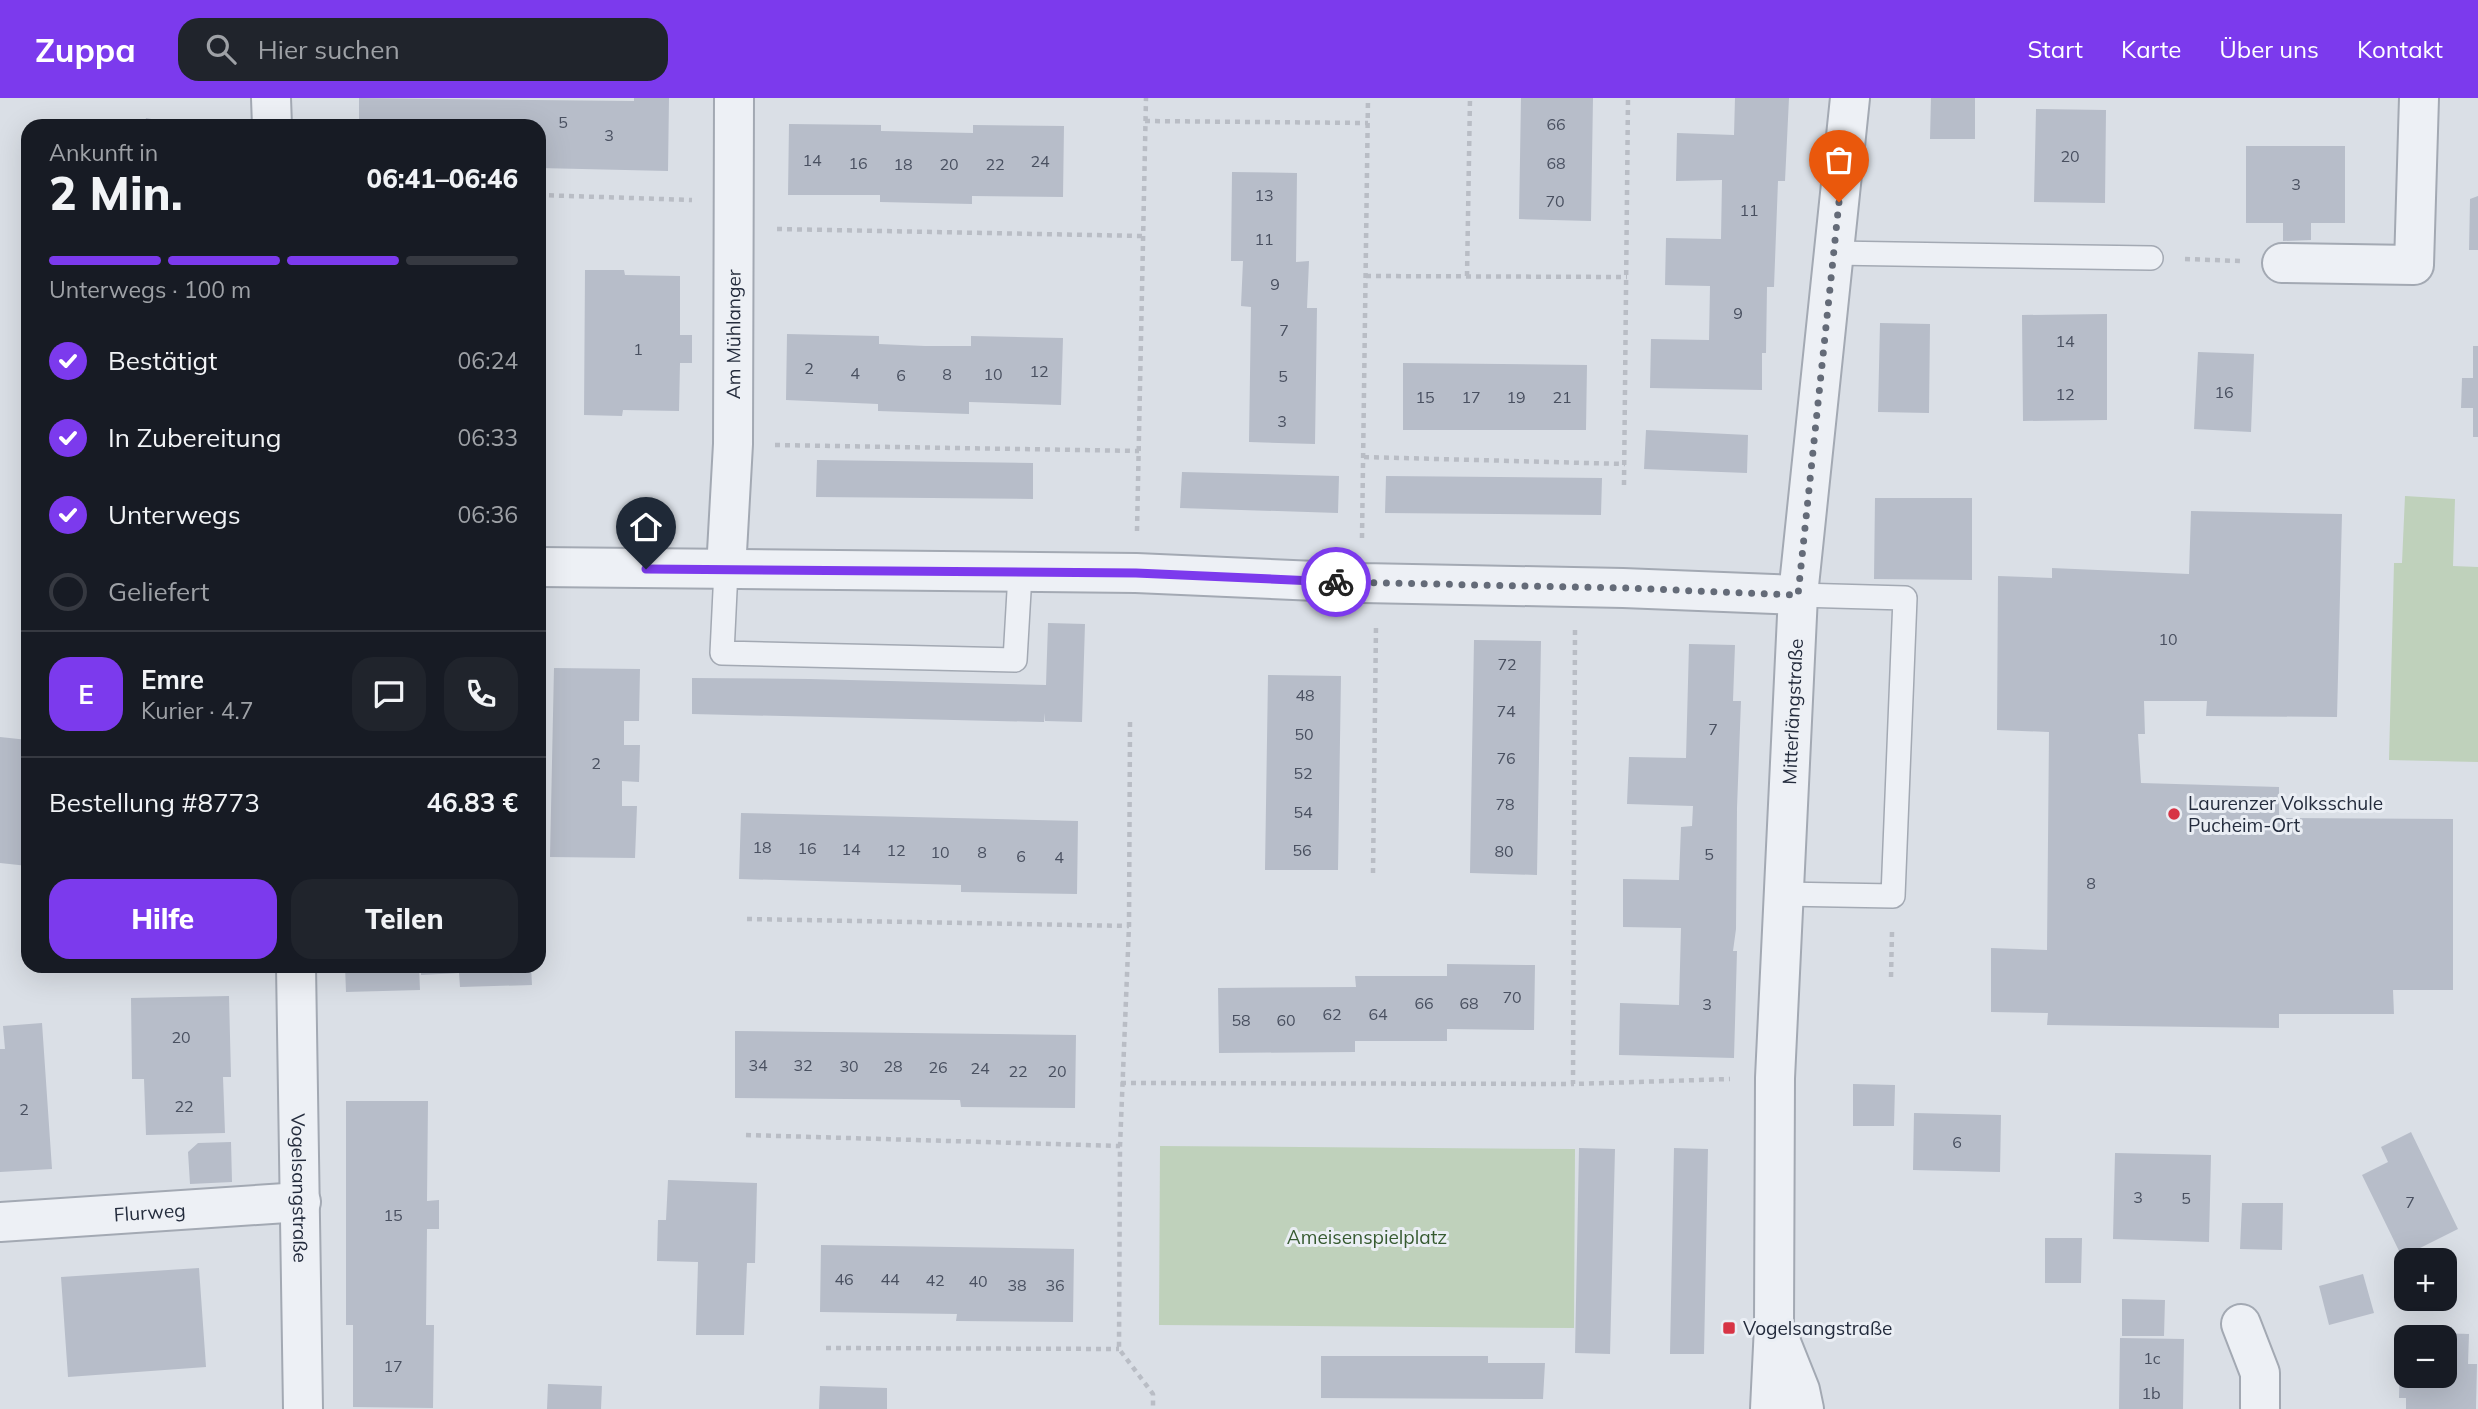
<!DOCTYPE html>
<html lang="de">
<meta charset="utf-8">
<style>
body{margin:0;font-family:Mulish,sans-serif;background:#20242c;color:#f1f3f6;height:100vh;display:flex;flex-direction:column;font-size:26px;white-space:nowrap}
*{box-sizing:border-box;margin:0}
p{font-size:23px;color:#9ea1a6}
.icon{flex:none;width:38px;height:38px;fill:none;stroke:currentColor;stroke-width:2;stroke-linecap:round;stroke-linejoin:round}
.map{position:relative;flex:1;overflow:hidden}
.panel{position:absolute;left:21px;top:21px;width:525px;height:854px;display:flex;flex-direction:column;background:#171b24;border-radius:21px;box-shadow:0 7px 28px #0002}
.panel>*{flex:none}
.fabs{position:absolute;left:2394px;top:1150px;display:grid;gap:14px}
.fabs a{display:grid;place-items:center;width:63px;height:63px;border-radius:14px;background:#171b24;box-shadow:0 7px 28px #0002;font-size:35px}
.pin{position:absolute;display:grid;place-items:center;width:60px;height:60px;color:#fff;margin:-72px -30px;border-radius:50% 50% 50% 0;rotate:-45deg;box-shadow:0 0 7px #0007}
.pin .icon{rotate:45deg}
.courier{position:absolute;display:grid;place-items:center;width:70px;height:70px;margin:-35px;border:5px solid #7c3aed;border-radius:50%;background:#fff;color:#222;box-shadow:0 2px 9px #0007}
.head em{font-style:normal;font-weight:800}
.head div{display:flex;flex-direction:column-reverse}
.head{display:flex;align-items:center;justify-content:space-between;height:119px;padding:0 28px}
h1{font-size:46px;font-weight:800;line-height:52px}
.bar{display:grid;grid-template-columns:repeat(4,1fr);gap:10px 7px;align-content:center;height:84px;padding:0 28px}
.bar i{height:9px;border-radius:5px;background:#363941}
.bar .selected{background:#7c3aed}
.bar p{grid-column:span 4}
.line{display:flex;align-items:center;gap:18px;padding:0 28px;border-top:2px solid #363941}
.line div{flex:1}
.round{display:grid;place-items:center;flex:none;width:74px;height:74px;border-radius:21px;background:#20242c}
ol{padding:0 28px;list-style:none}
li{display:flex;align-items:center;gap:21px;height:77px}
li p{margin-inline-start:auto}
li .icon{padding:7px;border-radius:50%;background:#7c3aed;color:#fff;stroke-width:4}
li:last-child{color:#9ea1a6}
li i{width:38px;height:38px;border:4px solid #363941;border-radius:50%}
.cta{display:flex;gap:14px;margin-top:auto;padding:14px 28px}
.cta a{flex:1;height:80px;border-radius:21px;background:#7c3aed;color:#fff;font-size:28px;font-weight:800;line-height:80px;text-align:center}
.cta a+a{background:#20242c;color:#f1f3f6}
header{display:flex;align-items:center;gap:42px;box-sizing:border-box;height:98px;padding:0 35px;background:#7c3aed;color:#fff}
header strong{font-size:33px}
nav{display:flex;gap:38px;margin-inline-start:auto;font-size:24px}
.search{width:490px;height:63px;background:#20242c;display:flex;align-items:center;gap:18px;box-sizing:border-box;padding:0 24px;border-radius:21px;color:#9ea1a6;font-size:26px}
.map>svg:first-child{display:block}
.green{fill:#bfd1bb}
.building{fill:#b7bdc9}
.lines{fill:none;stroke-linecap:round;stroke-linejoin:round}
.service-casing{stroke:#a3a9b3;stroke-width:26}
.minor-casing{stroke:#a3a9b3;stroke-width:42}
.path{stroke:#b9bdc5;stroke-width:4.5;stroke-dasharray:5 5;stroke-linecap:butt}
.service{stroke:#edf0f5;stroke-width:23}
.minor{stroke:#edf0f5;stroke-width:38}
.done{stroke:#646b78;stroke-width:7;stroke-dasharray:0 12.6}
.route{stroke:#7c3aed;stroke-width:9}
.poi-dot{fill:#d73445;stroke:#eaeef4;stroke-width:2.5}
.labels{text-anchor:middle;stroke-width:6;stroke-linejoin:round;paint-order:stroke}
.number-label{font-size:16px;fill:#495060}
.street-label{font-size:19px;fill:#242c3d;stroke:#eaeef4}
.poi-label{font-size:19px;fill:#242c3d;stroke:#eaeef4;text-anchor:start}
.park-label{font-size:19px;fill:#365a30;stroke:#eaeef4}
</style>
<header>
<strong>Zuppa</strong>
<div class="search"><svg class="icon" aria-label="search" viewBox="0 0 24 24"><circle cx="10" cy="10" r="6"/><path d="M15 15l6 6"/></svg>Hier suchen</div>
<nav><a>Start</a><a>Karte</a><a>Über uns</a><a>Kontakt</a></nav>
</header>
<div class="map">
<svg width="2478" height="1311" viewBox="0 0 2478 1311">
<rect width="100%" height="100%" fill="#dadfe6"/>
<!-- green -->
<path class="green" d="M 2405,398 L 2455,401 L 2453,468 L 2478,469 L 2478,664 L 2389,662 L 2394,465 L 2402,465 Z
M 1160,1048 L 1575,1051 L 1574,1230 L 1159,1227 Z"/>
<!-- building -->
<path class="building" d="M 359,0 L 634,3 L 634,0 L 669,0 L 668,73 L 539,70 L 539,28 L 359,28 Z
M 1521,0 L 1593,0 L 1591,123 L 1519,121 Z
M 1735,0 L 1789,0 L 1785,83 L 1778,83 L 1774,189 L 1767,189 L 1766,255 L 1762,255 L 1762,292 L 1650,290 L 1651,241 L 1709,242 L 1710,188 L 1665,187 L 1666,140 L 1721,141 L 1722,82 L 1676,83 L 1677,35 L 1734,37 Z
M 1931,0 L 1975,0 L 1975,41 L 1930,41 Z
M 2036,11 L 2106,12 L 2105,105 L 2034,104 Z
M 146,20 L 183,27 L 183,28 L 144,28 Z
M 789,26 L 881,27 L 881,33 L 973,35 L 973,27 L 1064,28 L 1063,99 L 972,98 L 972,106 L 880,104 L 880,97 L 788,97 Z
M 2246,48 L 2345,48 L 2345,125 L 2311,125 L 2311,142 L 2283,143 L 2283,125 L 2246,125 Z
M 1232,74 L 1297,75 L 1296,164 L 1309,163 L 1307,210 L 1317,210 L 1315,346 L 1249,344 L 1251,209 L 1241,208 L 1243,163 L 1231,163 Z
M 2478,98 L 2478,152 L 2469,152 L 2470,101 Z
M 585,172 L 624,172 L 625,177 L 680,178 L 680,237 L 692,237 L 692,265 L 680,265 L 679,313 L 623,312 L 622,318 L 584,317 Z
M 2107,216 L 2107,322 L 2023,323 L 2022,217 Z
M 1880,225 L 1930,226 L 1929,315 L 1878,314 Z
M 787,236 L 879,238 L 879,246 L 925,248 L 971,248 L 971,238 L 1063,240 L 1061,307 L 969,304 L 969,316 L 878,313 L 878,306 L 786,302 Z
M 2473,248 L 2478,248 L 2478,339 L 2473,339 L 2473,310 L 2461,310 L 2462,280 L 2473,280 Z
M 2198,254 L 2254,256 L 2251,334 L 2194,331 Z
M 1403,265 L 1587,267 L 1586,332 L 1403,332 Z
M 539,316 L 545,317 L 543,404 L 539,404 Z
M 1646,332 L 1748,337 L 1747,375 L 1644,371 Z
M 817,362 L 1033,365 L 1033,401 L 816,399 Z
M 1182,374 L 1339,378 L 1338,415 L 1180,410 Z
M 1386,378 L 1602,380 L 1601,417 L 1385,415 Z
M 1875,400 L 1972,400 L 1972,482 L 1874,481 Z
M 2191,413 L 2342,416 L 2337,619 L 2206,618 L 2207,603 L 2144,603 L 2145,636 L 2138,636 L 2141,685 L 2279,689 L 2279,720 L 2453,721 L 2453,892 L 2393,892 L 2394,916 L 2279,916 L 2279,930 L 2047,927 L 2048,915 L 1991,914 L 1991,850 L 2047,852 L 2049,634 L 1997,632 L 1998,478 L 2052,480 L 2052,470 L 2189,476 Z
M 1048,525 L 1085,526 L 1082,624 L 1045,623 L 1045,615 L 1044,624 L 692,616 L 692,580 L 810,581 L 1046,587 Z
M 1474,542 L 1541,543 L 1537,777 L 1470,775 Z
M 1689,546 L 1735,547 L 1733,603 L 1741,603 L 1737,710 L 1736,831 L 1733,853 L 1737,853 L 1734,960 L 1619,957 L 1620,905 L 1679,907 L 1681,830 L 1623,829 L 1623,781 L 1679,782 L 1681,729 L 1692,728 L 1693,708 L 1627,706 L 1629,659 L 1686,660 Z
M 554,570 L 640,571 L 639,623 L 624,623 L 624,647 L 640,647 L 639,684 L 622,683 L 622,708 L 637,708 L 635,760 L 550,759 Z
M 1268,577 L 1341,578 L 1338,772 L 1265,772 Z
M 0,639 L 28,642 L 28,768 L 0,765 Z
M 741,715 L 1078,723 L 1077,796 L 961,794 L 961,787 L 739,781 Z
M 1447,866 L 1535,867 L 1534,932 L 1447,931 L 1447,943 L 1355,943 L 1355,954 L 1219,955 L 1218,890 L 1356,889 L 1355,878 L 1447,878 Z
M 202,868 L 255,868 L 256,873 L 203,875 Z
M 345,868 L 419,868 L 420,892 L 346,894 Z
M 421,868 L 531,868 L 532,887 L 460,889 L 459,875 L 421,877 Z
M 229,898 L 231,979 L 223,979 L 225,1035 L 146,1037 L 144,981 L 132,981 L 131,900 Z
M 42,925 L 52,1071 L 0,1074 L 0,951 L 5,951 L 3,928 Z
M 735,933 L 1076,937 L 1075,1010 L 961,1009 L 960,1002 L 735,1000 Z
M 1853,986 L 1895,987 L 1894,1028 L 1853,1028 Z
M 346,1003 L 428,1003 L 427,1103 L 439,1102 L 439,1131 L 427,1131 L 426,1227 L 434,1227 L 433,1310 L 353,1309 L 353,1227 L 346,1227 Z
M 1914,1015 L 2001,1017 L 2000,1074 L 1913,1072 Z
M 2411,1034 L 2458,1131 L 2402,1159 L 2362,1077 L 2388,1064 L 2381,1049 Z
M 231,1044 L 232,1084 L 190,1086 L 188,1054 L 198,1045 Z
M 1579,1050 L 1615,1051 L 1610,1256 L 1575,1255 Z
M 1674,1050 L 1708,1051 L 1704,1256 L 1670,1256 Z
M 2115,1055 L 2211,1057 L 2209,1144 L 2113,1141 Z
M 668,1082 L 757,1085 L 755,1165 L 747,1165 L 744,1237 L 696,1237 L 698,1164 L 657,1163 L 658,1122 L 666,1122 Z
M 2242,1105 L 2283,1105 L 2282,1152 L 2240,1151 Z
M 2045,1140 L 2082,1140 L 2081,1185 L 2045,1185 Z
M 821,1147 L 1074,1151 L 1073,1224 L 956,1223 L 957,1216 L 820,1214 Z
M 199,1170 L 206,1269 L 68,1279 L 61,1179 Z
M 2363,1176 L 2374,1215 L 2329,1227 L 2319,1188 Z
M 2122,1201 L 2165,1202 L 2164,1238 L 2122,1238 Z
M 2409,1234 L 2469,1236 L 2468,1266 L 2477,1266 L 2476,1311 L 2406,1311 L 2406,1300 L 2399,1300 L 2400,1258 L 2406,1258 L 2406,1278 L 2445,1278 L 2445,1239 L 2409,1239 Z
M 2120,1240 L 2184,1241 L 2183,1311 L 2119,1311 Z
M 1321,1258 L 1488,1258 L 1488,1265 L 1545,1265 L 1543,1301 L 1321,1300 Z
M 548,1286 L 602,1288 L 601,1311 L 547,1311 Z
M 820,1288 L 887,1290 L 887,1311 L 819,1311 Z"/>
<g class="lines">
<!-- service casing -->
<g class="service-casing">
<path id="service" d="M 1833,155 L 2151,160
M 726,472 L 722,555 L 1015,562 L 1020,476
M 1782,796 L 1893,798 L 1905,500 L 1798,497"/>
</g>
<!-- minor casing -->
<g class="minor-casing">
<g id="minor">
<path d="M 271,0 L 272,28"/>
<path d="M 2282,165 L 2414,167 L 2419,0"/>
<path d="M 539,469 L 1136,475 L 1362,485 L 1623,490 L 1798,497"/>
<path id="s1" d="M 726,472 L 733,346 L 734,0"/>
<path id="s2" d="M 296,868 L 303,1311"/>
<path id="s3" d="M 0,1124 L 301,1104"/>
<path d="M 2241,1226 L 2260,1275 L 2260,1311"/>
<path d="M 1778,1237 L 1800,1292 L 1804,1311"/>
<path id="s4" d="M 1770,1311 L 1774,1228 L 1775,980 L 1798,497 L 1850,0"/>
</g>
</g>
<!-- path -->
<path class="path" d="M 1145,23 L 1368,25
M 539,97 L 692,102
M 777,131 L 1143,138
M 2185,161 L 2240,163
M 1366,178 L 1627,179
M 1467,178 L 1470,0
M 775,347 L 1139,353
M 1364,359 L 1625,366
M 1624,387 L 1628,0
M 1137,433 L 1146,0
M 1362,440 L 1368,0
M 1575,532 L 1573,986 L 1730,981
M 1130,624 L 1129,828 L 1120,1048 L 1119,1251 L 1153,1296 L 1153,1311
M 1373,775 L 1376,528
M 747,821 L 1129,828
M 1891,879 L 1892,834
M 1121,985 L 1573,986
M 746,1037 L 1120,1048
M 826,1250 L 1119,1251"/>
<!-- service -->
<use href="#service" class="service"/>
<!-- minor -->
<use href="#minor" class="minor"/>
</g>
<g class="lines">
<!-- done -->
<path class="done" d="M 1336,484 L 1623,490 L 1798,497 L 1839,104"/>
<!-- route -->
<path class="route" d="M 646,471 L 1136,475 L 1336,484"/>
</g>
<!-- markers -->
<g class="poi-dot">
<circle cx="2174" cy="716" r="7"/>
<rect x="1722" y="1223" width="14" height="14" rx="3.5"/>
</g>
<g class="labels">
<!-- number labels -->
<g class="number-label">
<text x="563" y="30">5</text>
<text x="1556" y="32">66</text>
<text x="609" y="43">3</text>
<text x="2070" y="64">20</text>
<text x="812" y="68">14</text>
<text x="1040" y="69">24</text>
<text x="858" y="71">16</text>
<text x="1556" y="71">68</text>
<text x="903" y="72">18</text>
<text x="949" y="72">20</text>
<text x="995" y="72">22</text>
<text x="2296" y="92">3</text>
<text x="1264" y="103">13</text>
<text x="1555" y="109">70</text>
<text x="1749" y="118">11</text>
<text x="1264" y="147">11</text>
<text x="1275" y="192">9</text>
<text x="1738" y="221">9</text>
<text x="1284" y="238">7</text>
<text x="2065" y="249">14</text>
<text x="638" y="257">1</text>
<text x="809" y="276">2</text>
<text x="1039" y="279">12</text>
<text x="855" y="281">4</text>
<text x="947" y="282">8</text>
<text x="993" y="282">10</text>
<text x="901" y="283">6</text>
<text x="1283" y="284">5</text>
<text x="2224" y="300">16</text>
<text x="2065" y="302">12</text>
<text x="1425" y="305">15</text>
<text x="1471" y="305">17</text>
<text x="1516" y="305">19</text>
<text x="1562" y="305">21</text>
<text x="1282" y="329">3</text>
<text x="2168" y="547">10</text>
<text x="1507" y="572">72</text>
<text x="1305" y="603">48</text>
<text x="1506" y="619">74</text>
<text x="1713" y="637">7</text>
<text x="1304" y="642">50</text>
<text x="1506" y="666">76</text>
<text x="596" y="671">2</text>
<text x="1303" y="681">52</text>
<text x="1505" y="712">78</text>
<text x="1303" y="720">54</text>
<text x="762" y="755">18</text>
<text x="807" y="756">16</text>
<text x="851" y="757">14</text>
<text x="896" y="758">12</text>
<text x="1302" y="758">56</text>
<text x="1504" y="759">80</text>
<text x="940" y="760">10</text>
<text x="982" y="760">8</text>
<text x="1709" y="762">5</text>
<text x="1021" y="764">6</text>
<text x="1059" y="765">4</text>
<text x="2091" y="791">8</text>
<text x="1512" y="905">70</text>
<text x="1424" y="911">66</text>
<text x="1469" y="911">68</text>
<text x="1707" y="912">3</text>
<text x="1332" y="922">62</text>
<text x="1378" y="922">64</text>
<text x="1241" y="928">58</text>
<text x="1286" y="928">60</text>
<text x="181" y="945">20</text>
<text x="758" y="973">34</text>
<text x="803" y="973">32</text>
<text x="849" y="974">30</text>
<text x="893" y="974">28</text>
<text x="938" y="975">26</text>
<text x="980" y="976">24</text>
<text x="1018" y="979">22</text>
<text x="1057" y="979">20</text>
<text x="184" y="1014">22</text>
<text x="24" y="1017">2</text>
<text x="1957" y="1050">6</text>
<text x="2138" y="1105">3</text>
<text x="2186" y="1106">5</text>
<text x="2410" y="1110">7</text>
<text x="393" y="1123">15</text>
<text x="844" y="1187">46</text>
<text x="890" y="1187">44</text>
<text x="935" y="1188">42</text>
<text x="978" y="1189">40</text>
<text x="1017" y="1193">38</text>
<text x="1055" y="1193">36</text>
<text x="2152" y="1266">1c</text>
<text x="393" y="1274">17</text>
<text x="2151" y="1301">1b</text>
</g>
<!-- street labels -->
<g class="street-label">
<text dy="7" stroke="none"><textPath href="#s1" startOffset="236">Am Mühlanger</textPath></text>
<text dy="7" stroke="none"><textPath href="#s4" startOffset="698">Mitterlängstraße</textPath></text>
<text dy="7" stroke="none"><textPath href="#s2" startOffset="222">Vogelsangstraße</textPath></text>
<text dy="7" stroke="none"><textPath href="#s3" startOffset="150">Flurweg</textPath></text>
</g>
<!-- poi labels -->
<g class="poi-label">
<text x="2188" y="712">Laurenzer Volksschule<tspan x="2188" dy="22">Pucheim-Ort</tspan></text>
<text x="1743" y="1237">Vogelsangstraße</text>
</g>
<!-- park labels -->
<g class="park-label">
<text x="1367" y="1146">Ameisenspielplatz</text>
</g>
</g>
</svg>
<div class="fabs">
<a>+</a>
<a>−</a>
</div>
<div class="pin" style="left:1839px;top:104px;background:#ea580c"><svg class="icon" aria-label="bag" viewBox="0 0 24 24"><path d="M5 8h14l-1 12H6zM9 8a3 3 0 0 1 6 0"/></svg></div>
<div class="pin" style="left:646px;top:471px;background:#1f2937"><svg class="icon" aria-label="home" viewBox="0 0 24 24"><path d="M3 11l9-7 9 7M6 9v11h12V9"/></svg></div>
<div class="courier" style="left:1336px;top:484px"><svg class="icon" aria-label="bike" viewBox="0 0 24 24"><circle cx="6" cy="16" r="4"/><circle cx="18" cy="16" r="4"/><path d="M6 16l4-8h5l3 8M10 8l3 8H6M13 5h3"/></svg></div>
<section class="panel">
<div class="head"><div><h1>2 Min.</h1><p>Ankunft in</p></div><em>06:41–06:46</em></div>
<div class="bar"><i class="selected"></i><i class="selected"></i><i class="selected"></i><i></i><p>Unterwegs · 100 m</p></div>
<ol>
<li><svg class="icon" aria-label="check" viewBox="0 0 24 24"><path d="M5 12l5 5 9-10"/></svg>Bestätigt<p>06:24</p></li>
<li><svg class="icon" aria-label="check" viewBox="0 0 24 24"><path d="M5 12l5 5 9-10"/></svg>In Zubereitung<p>06:33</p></li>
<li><svg class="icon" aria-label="check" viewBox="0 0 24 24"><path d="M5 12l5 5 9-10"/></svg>Unterwegs<p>06:36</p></li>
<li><i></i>Geliefert</li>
</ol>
<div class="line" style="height:126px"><b class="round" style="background:#7c3aed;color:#fff">E</b><div><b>Emre</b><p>Kurier · 4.7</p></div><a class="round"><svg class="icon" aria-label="chat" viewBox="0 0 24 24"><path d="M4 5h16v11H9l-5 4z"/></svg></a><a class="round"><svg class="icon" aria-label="phone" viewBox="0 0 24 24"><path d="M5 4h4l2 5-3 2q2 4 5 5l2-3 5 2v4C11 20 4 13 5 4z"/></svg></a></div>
<div class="line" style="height:91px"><div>Bestellung #8773</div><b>46.83 €</b></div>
<div class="cta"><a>Hilfe</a><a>Teilen</a></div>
</section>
</div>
